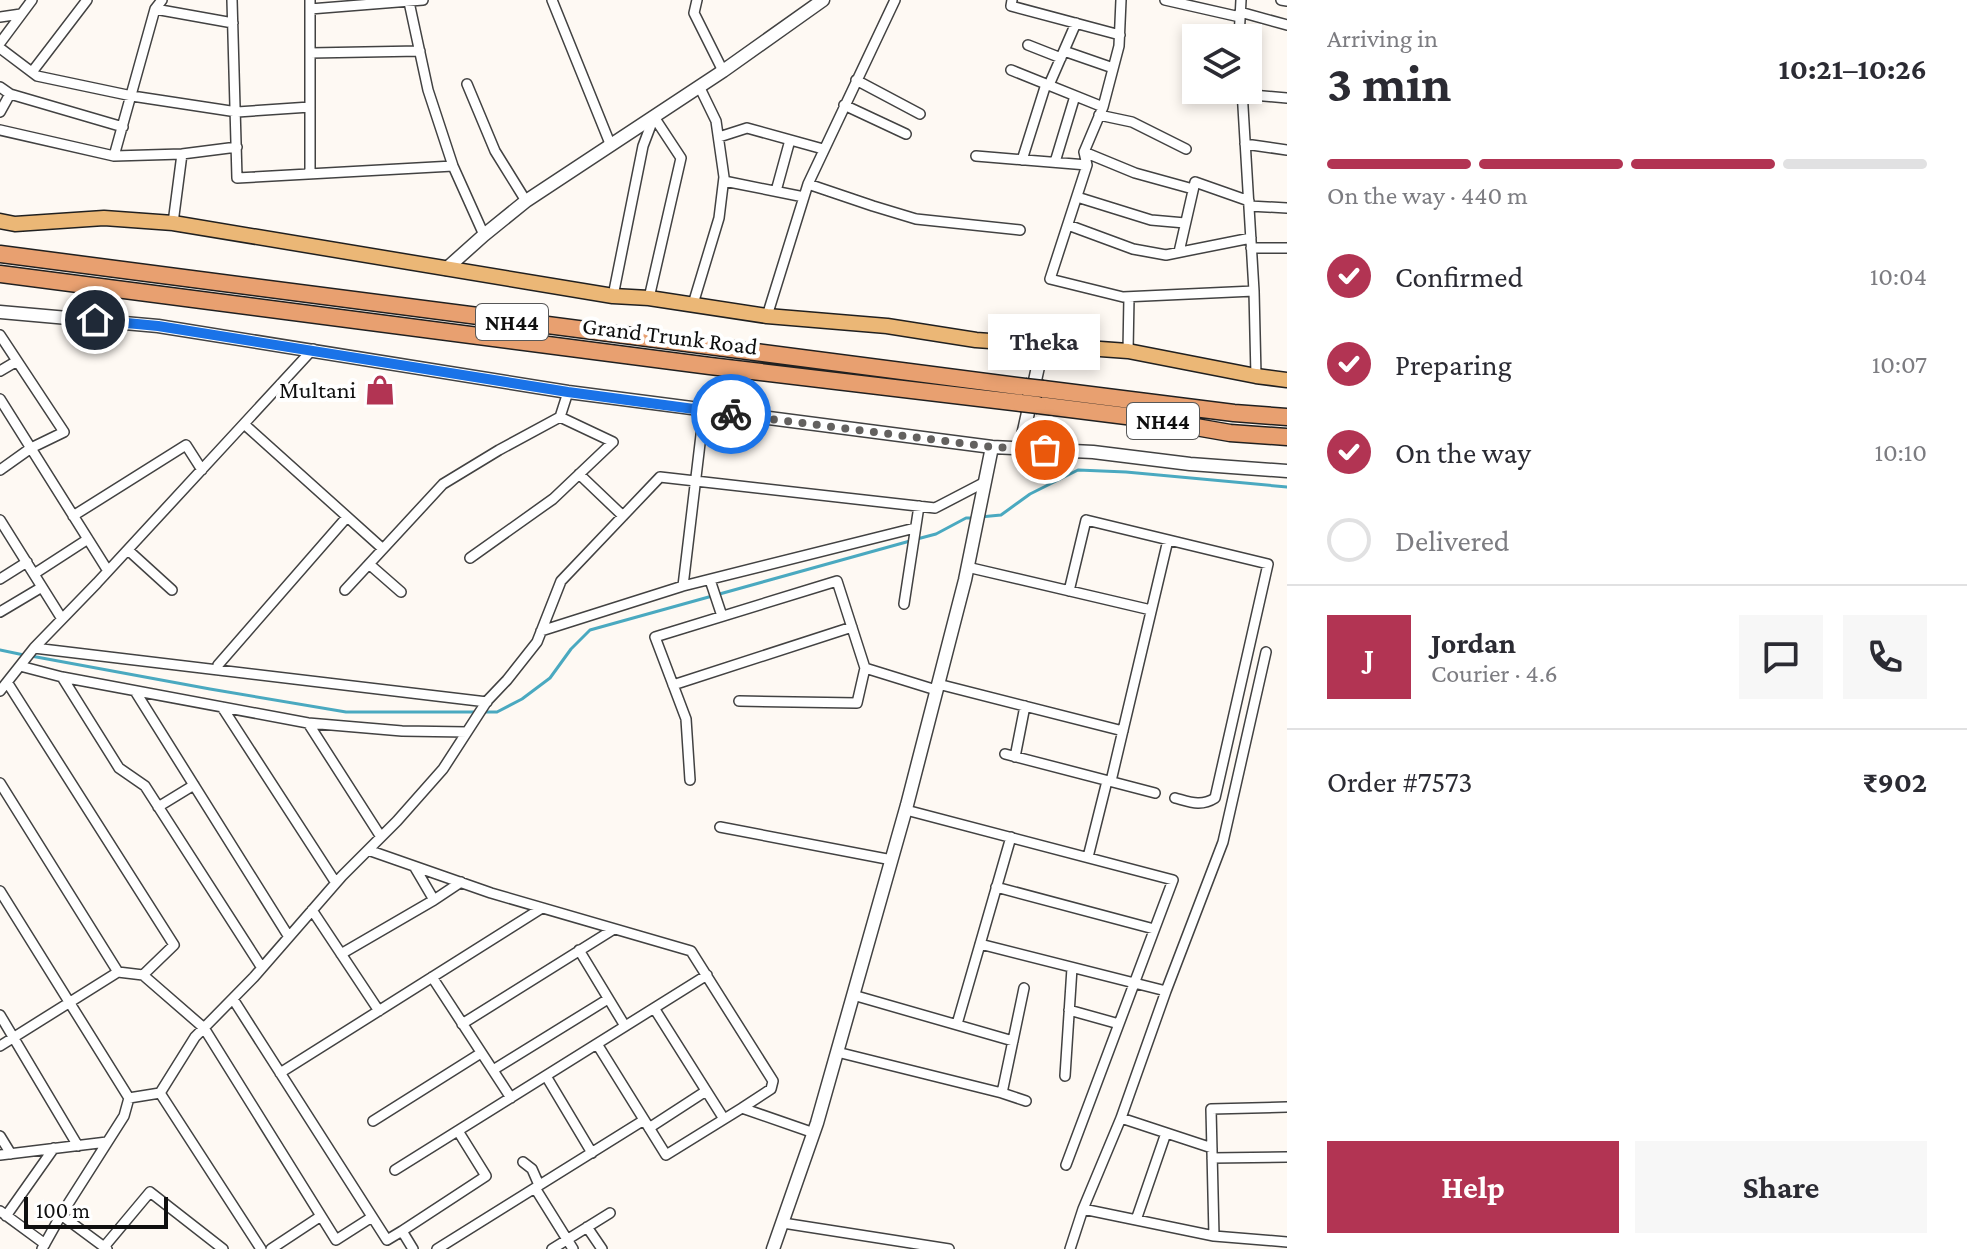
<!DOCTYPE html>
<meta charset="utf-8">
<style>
body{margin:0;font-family:"Crimson Pro",serif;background:#f7f7f7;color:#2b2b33;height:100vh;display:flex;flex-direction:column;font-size:30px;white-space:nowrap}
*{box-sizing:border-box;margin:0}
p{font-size:26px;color:#7c7c81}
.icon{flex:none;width:44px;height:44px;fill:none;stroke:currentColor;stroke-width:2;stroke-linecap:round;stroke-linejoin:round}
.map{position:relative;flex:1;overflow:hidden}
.panel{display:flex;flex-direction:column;background:#fff;width:680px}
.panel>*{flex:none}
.fabs{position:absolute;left:1182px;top:24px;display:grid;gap:16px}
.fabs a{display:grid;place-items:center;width:80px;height:80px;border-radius:0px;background:#fff;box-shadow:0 4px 12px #0003;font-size:40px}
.scale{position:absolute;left:24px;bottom:20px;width:144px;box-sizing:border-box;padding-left:8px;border:4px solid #0f0f0f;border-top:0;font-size:22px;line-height:28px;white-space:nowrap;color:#0f0f0f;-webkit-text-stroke:6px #fff;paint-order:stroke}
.pin{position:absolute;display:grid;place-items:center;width:68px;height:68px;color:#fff;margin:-34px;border:4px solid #fff;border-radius:50%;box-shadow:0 2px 8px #0007}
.courier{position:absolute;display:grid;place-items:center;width:80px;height:80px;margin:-40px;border:6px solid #1a73e8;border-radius:50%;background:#fff;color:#222;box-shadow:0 2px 10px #0007}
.bubble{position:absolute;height:56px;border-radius:0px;background:#fff;box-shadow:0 4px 12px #0003;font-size:26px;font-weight:700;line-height:56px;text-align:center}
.headline em{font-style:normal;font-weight:700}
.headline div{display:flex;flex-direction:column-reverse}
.headline{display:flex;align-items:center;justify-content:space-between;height:136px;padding:0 40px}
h1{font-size:52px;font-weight:700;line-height:60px}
.bar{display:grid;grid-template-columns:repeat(4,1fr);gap:12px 8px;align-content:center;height:96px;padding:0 40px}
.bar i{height:10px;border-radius:6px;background:#e1e1e2}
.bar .active{background:#b23453}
.bar p{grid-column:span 4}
.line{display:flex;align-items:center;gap:20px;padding:0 40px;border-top:2px solid #e1e1e2}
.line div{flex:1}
.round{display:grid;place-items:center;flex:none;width:84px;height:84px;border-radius:0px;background:#f7f7f7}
ol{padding:0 40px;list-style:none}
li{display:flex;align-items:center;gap:24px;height:88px}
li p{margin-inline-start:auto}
li .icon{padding:8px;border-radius:50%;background:#b23453;color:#fff;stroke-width:4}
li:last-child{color:#7c7c81}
li i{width:44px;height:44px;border:4px solid #e1e1e2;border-radius:50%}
.action{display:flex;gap:16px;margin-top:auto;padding:16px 40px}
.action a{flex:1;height:92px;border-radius:0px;background:#b23453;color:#fff;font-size:32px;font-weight:700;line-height:92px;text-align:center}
.action a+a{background:#f7f7f7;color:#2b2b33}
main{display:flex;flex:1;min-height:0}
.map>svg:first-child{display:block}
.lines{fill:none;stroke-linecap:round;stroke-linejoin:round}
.stream{stroke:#4aa9c0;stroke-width:3}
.minor-casing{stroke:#424242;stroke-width:12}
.tertiary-casing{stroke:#424242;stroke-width:15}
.primary-casing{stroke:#202020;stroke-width:17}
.trunk-casing{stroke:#202020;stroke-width:19}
.minor{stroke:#fff;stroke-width:9}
.tertiary{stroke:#fff;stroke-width:12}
.primary{stroke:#ebb776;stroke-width:14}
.trunk{stroke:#e8a070;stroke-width:16}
.trunk-bridge-casing{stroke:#202020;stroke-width:19;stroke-linecap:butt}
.trunk-bridge{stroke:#e8a070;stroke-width:16}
.done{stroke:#63615f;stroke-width:8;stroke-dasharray:0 14.4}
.route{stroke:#1a73e8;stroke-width:10}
.labels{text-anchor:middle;stroke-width:8;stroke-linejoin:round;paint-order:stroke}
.shield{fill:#fff;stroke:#575757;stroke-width:2}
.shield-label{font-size:22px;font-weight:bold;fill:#0f0f0f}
.street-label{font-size:24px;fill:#0f0f0f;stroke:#fff}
.poi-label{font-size:24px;fill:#0f0f0f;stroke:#fff;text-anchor:end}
</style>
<main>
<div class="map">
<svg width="1287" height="1249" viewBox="0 0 1287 1249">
<rect width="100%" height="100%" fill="#fef9f3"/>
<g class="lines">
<!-- stream -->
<path class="stream" d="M 980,517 L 1001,515 L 1030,494 L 1078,470 L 1126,472 L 1287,487
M 917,539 L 936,534 L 966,518 L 973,518
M 0,650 L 24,655
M 31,656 L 210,689 L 346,712 L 497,712 L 522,699 L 550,678 L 571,649 L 590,630 L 910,541"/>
<!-- minor casing -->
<g class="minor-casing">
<path id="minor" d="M 232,0 L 237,178 L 453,166
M 552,0 L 611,146
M 697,0 L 694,13 L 723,71
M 1012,0 L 1011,6 L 1120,35
M 1121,0 L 1119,46 L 1103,107 L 1084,152 L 1087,165 L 1050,279 L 1123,297 L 1254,291
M 1165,0 L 1240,17
M 1281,0 L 1287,1
M 409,2 L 428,90 L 453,166 L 484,235
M 155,9 L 233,23
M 310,9 L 423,0
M 1240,12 L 1287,25
M 0,17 L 21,14
M 1239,38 L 1241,0
M 0,43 L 32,0
M 1028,45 L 1061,58
M 0,48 L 37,76 L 132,96 L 237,112 L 310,107
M 1064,51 L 1113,68
M 310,53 L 420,51
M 1011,70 L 1103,107
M 32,72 L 87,0
M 856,80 L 920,114
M 467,84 L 495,151 L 526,201
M 1049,85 L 1076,23
M 0,87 L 10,94 L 123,127
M 1242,90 L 1254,291 L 1256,376
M 1242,94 L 1287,98
M 844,105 L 906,134
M 0,112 L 10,94
M 1099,115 L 1132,122 L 1186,149
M 0,130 L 114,156 L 182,154 L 237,147
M 719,137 L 747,128 L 823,149
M 1245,144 L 1287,150
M 1084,152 L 1135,173 L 1193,189
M 114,156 L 155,9 L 162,0
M 976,156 L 1087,165
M 1022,160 L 1046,84
M 1055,162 L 1075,96
M 310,174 L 310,0
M 724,181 L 804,197
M 808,184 L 873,206 L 916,219 L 1020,230
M 776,191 L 790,140
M 1077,197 L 1151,220 L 1185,223
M 1249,206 L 1287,208
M 173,223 L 182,154
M 1068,225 L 1133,249 L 1166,255 L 1251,238
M 1251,248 L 1287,248
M 1179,252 L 1195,182 L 1249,201
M 613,296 L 643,146 L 654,117
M 649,298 L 681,158 L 654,117
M 693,304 L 719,218 L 724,177 L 716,121 L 699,86
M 767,316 L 808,184 L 895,0
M 0,335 L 64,432 L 31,448 L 0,470
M 1128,351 L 1129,297
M 0,371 L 17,361
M 0,399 L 108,571
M 560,417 L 568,392
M 244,424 L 383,549
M 579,474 L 623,516
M 73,516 L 186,445 L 202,470
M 0,520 L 62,619
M 128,550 L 172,590
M 369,564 L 401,592
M 967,567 L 1151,610
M 34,574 L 88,539
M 0,579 L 27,562
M 710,580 L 722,616
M 683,586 L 704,410
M 345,590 L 443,484 L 499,450 L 560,417 L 613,442 L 553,499 L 470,558
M 1069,591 L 1086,520 L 1268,564 L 1215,798 C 1201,807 1190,802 1175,798
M 904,604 L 919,506
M 0,612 L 42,587
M 541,631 L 683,586 L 915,528
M 34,648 L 487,702
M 218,665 L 347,517
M 20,666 L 62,677 L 308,723 L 402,731 L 467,732
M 62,677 L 119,768 L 145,786 L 262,968
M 7,682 L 174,945 L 143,975
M 938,684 L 1123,731
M 673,685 L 852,627
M 0,691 L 34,648 L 97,583 L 313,349
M 135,691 L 289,937
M 739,701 L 857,703 L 865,668
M 222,707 L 336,883
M 308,723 L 381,837
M 1005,754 L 1155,793
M 1015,757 L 1025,706
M 690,780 L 686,719 L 655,637 L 837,581 L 865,668 L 936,690
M 1111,781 L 1168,540
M 0,783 L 118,972 L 143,975 L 204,1028 L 336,1240 L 372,1217
M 158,807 L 194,785
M 906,810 L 1173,880 L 1066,1165
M 720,827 L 892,860
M 368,850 L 491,893 L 691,951 L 773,1081 L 771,1089 L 742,1108
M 1088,857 L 1107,781
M 996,887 L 1154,929
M 0,891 L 129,1098 L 124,1116 L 61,1215 L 42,1249
M 434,900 L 461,882
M 312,910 L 379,1011
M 980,944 L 1166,991
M 579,950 L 625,1026
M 341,954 L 434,900 L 414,866
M 432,977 L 511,1098
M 853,995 L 1013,1041
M 233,999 L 387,1240 L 402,1231 L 413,1249
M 654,1008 L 724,1119
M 1069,1010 L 1119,1024
M 0,1015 L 78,1146
M 462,1024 L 614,929
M 957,1024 L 1011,837
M 597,1044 L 666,1155 L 742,1108 L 814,1133
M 0,1046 L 118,972
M 837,1052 L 1002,1093 L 1026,1101
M 493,1070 L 608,999
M 280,1073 L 542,908
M 546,1076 L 592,1153
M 1065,1076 L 1072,968
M 160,1093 L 261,1249
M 1002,1093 L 1024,988
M 129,1098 L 160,1093 L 195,1037 L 254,977 L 342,876 L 397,821 L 443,769 L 487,701 L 507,680 L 537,642 L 561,581 L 660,477 L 935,508 L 985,482
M 1121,1118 L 1212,1148
M 373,1121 L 481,1053
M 649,1128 L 706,1091
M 0,1136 L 11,1154
M 0,1155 L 107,1142
M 1212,1158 L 1287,1157
M 523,1162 L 532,1169 L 539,1185
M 395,1170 L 707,975
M 535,1188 L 573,1249
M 1083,1209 L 1214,1236 L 1287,1242
M 0,1211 L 45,1244
M 61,1215 L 107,1249
M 6,1216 L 54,1148
M 1136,1220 L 1166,1133
M 783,1223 L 949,1249
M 587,1227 L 602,1249
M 402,1231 L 486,1176 L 458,1131
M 1214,1236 L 1211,1109 L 1287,1107
M 104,1247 L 150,1192 L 223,1249
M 271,1249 L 321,1216
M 437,1249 L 644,1120
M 552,1249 L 610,1213
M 1070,1249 L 1083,1209 L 1121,1118 L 1166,991 L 1223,842 L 1266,652"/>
</g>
<!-- tertiary casing -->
<g class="tertiary-casing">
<path id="tertiary" d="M 446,269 L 484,235 L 526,201 L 723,71 L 823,0
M 0,312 L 158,326 L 568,392 L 992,447 L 1093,452 L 1190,464 L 1287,471
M 1020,449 L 1043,344
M 773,1249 L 817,1123 L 907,805 L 965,580 L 992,447"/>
</g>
<!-- primary casing -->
<g class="primary-casing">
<path id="primary" d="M 0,221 L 15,224 L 104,218 L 173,223 L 613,296 L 649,298 L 767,316 L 887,326 L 976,340 L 1128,351 L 1256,376 L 1287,380"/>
</g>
<!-- trunk casing -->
<g class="trunk-casing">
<path id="trunk" d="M 0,254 L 1025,387
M 0,274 L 710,366 L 1021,403
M 1043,389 L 1234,413 L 1287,417
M 1038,405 L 1150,419 L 1230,433 L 1287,437"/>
</g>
<!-- minor -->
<use href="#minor" class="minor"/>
<!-- tertiary -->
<use href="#tertiary" class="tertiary"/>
<!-- primary -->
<use href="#primary" class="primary"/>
<!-- trunk -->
<use href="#trunk" class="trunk"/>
<!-- trunk-bridge casing -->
<g class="trunk-bridge-casing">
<path id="trunk-bridge" d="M 1025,387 L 1043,389
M 1021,403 L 1038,405"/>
</g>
<!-- trunk-bridge -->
<use href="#trunk-bridge" class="trunk-bridge"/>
</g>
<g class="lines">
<!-- done -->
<path class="done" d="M 731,414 L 992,447 L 1045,450"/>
<!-- route -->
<path class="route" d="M 95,320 L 158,326 L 568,392 L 731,414"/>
</g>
<!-- icons -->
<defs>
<g id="shop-bare" transform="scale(2.4)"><path d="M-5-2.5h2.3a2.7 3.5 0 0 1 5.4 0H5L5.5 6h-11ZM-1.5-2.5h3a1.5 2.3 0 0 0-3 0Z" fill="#b23453" stroke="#fff" stroke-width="2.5" paint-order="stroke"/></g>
</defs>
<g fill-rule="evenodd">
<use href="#shop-bare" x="380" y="390"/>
</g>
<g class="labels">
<!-- shield labels -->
<g class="shield">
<rect x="476" y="304" width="72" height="36" rx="6"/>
<rect x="1127" y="403" width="72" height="36" rx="6"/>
</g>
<g class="shield-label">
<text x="512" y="330">NH44</text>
<text x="1163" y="429">NH44</text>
</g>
<!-- street labels -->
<g class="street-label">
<text transform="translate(670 336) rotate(7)" y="8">Grand Trunk Road</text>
</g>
<!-- poi labels -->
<g class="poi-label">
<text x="356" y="398">Multani</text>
</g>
</g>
</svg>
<div class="fabs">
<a><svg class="icon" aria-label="layers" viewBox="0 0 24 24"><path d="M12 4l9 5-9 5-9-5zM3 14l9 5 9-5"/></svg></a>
</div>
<div class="scale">100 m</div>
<div class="pin" style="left:1045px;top:450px;background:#ea580c"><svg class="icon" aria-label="bag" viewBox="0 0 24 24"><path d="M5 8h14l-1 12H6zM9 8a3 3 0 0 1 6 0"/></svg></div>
<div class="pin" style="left:95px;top:320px;background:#1f2937"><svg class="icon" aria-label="home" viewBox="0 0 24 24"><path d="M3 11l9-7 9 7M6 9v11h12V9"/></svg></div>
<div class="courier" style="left:731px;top:414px"><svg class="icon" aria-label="bike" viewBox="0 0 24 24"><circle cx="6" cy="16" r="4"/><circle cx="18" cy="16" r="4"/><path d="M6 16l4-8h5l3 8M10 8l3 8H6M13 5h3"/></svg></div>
<div class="bubble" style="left:988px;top:314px;width:112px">Theka</div>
</div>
<section class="panel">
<div class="headline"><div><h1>3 min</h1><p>Arriving in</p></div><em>10:21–10:26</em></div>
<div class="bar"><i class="active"></i><i class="active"></i><i class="active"></i><i></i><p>On the way · 440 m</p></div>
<ol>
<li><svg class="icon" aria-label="check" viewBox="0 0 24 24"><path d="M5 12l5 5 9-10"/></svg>Confirmed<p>10:04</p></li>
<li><svg class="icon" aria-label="check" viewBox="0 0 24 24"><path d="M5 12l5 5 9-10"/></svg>Preparing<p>10:07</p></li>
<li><svg class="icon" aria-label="check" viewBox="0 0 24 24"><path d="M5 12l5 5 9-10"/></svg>On the way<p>10:10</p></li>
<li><i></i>Delivered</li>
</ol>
<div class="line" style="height:144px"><b class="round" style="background:#b23453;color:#fff">J</b><div><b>Jordan</b><p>Courier · 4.6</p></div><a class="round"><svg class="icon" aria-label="chat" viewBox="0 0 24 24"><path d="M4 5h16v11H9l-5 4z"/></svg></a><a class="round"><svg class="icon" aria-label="phone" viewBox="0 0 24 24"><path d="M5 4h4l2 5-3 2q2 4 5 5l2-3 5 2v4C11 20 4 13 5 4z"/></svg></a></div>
<div class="line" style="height:104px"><div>Order #7573</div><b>₹902</b></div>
<div class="action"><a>Help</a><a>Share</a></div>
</section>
</main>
